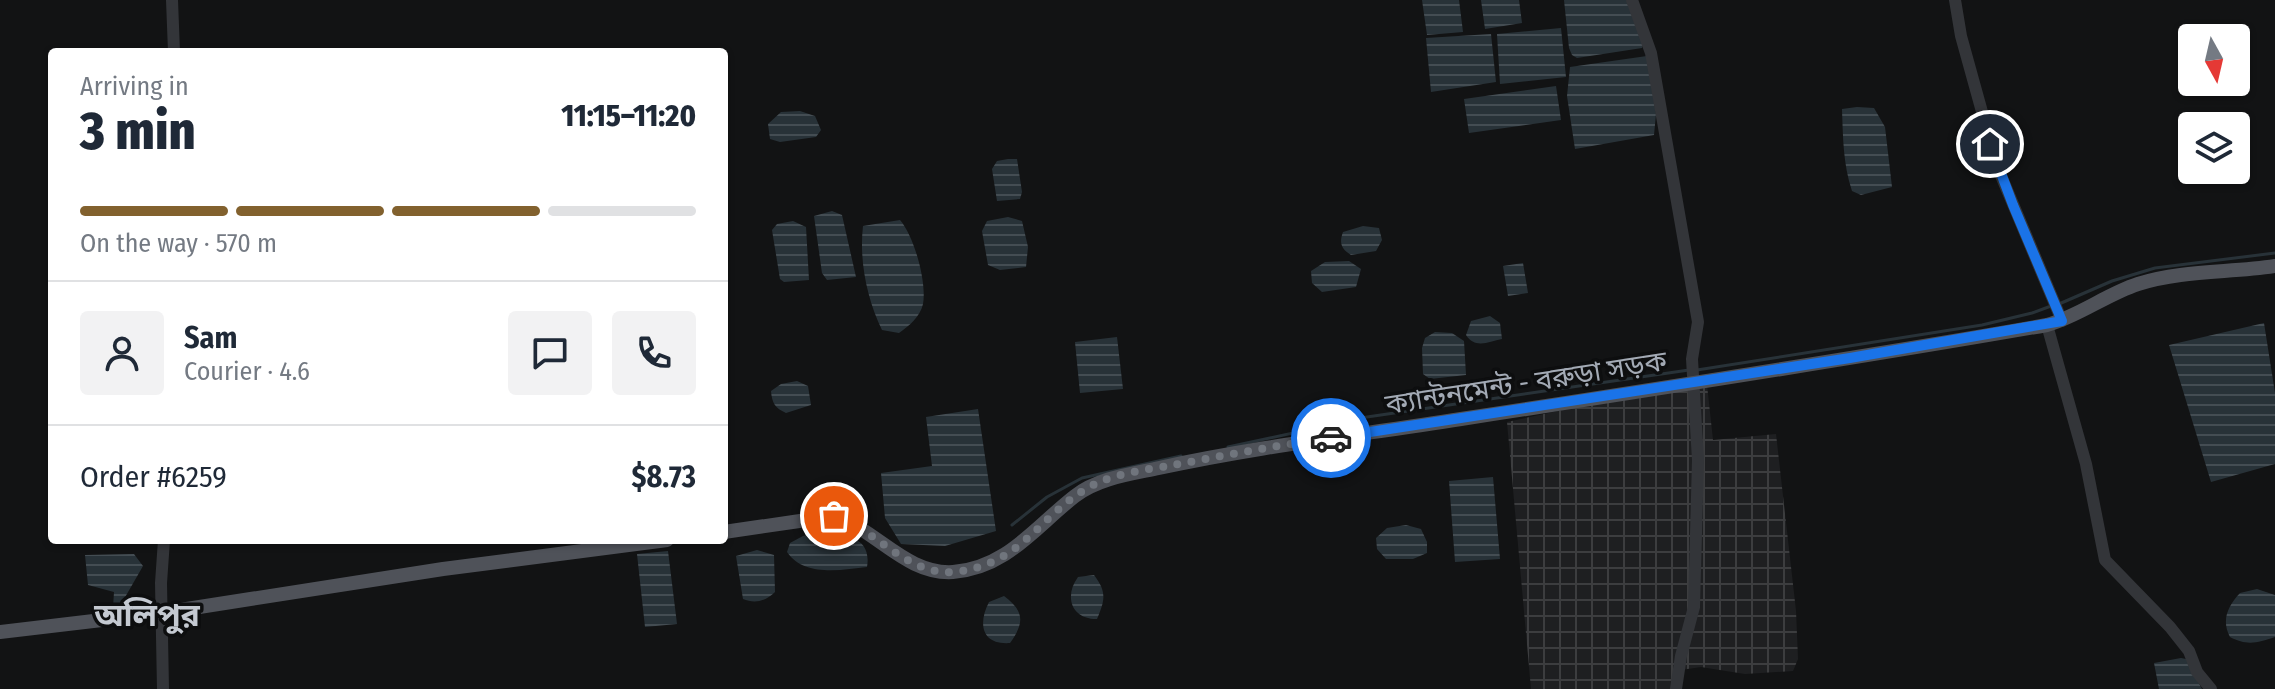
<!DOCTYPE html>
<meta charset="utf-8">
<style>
body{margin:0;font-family:"Fira Sans Condensed","Noto Sans Bengali",sans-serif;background:#f2f2f3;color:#1f2937;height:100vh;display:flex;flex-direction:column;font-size:30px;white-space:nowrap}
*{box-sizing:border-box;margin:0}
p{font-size:26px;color:#747a83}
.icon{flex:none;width:44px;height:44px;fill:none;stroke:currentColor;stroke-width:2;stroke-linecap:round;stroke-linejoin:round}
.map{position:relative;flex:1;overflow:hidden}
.sheet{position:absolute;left:48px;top:48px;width:680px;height:496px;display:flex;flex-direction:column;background:#fff;border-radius:8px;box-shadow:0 2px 6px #0004}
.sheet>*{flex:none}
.needle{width:52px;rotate:172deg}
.fabs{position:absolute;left:2178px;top:24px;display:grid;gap:16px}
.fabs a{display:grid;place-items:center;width:72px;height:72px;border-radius:8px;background:#fff;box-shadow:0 2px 6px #0004;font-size:40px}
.pin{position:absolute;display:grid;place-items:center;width:68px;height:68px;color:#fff;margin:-34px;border:4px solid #fff;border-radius:50%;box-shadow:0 2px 8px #0007}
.courier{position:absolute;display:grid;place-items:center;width:80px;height:80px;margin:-40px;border:6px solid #1a73e8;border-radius:50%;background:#fff;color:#222;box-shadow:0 2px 10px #0007}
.summary em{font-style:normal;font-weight:800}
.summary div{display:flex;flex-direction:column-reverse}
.summary{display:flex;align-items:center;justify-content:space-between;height:136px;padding:0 32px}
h1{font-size:52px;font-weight:800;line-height:60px}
.bar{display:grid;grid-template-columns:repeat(4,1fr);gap:12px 8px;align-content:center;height:96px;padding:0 32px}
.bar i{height:10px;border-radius:6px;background:#e0e1e3}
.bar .current{background:#82612e}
.bar p{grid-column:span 4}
.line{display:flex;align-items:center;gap:20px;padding:0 32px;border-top:2px solid #e0e1e3}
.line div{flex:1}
.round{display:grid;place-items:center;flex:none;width:84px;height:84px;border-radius:8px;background:#f2f2f3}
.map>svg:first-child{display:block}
.industrial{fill:url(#industrial-grid)}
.water{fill:url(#water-rules)}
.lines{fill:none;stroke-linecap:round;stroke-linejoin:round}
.stream{stroke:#283238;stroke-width:3}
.minor{stroke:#333539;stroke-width:12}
.major{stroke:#4f5259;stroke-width:14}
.done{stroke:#70757d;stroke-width:8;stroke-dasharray:0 14.4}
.route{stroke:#1a73e8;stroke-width:10}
.labels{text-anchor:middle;stroke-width:7;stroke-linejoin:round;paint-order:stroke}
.street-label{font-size:28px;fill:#a3aab5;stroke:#0d0e0f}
.quarter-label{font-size:32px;font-weight:bold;fill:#c4c9d1;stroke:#0d0e0f}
</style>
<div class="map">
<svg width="2275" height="689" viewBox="0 0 2275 689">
<defs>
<pattern id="industrial-grid" width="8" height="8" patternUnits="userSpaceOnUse" patternTransform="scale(2)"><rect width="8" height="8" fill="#1e1f21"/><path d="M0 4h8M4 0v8" fill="none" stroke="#3c3d3f"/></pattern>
<pattern id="water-rules" width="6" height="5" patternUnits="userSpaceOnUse" patternTransform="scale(2)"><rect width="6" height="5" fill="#283238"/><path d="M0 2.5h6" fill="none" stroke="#444d53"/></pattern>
</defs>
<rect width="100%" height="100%" fill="#121314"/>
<!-- industrial -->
<path class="industrial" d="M 1707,385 L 1713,440 L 1776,434 L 1796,611 L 1798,659 L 1793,671 L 1745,674 L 1701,667 L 1674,671 L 1671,689 L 1531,689 L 1507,422 L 1628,396 Z"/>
<!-- water -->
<path class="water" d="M 1422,0 L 1459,0 L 1463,32 L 1427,35 Z
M 1481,0 L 1519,0 L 1522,23 L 1485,29 Z
M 1564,0 L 1627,0 L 1643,44 L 1642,48 L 1577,58 L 1572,55 L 1569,48 Z
M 1561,28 L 1566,77 L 1500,84 L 1497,34 Z
M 1491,34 L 1496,82 L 1431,92 L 1426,38 Z
M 1647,56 L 1656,114 L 1654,135 L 1575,149 L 1567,96 L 1570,67 Z
M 1556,86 L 1561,120 L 1469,133 L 1464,99 Z
M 1857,107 L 1874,108 L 1885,127 L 1892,187 L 1861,195 L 1852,191 C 1843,164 1843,137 1842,109 Z
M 800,111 L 815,116 L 821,130 L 816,137 L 780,142 L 770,139 L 768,124 L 781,112 Z
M 1008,159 L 1017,159 L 1022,192 L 1020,199 L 997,201 L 992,169 L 997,161 Z
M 832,211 L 842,215 L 856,277 L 827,280 L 822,273 L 814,216 Z
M 1008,217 L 1022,221 L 1028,247 L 1026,267 L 1000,270 L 988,265 L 982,231 L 987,221 Z
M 900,220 C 914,236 927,282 923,304 C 920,317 909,326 899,333 L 882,330 C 867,299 859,261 863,226 Z
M 793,221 L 806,227 L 809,280 L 784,282 L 780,279 L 772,230 L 777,224 Z
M 1363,226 L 1379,228 L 1382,240 L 1376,251 L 1351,255 C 1341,249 1339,243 1343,232 Z
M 1349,261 L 1361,269 L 1356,287 L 1322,292 L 1312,283 L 1311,271 L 1325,262 Z
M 1523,263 L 1528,293 L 1508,296 L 1503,266 Z
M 1490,316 L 1500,323 L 1502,339 C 1488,342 1475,349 1466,335 L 1471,321 Z
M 2264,323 L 2275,393 L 2275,464 L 2211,482 L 2169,345 Z
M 1435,332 L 1452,333 L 1464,341 L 1466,375 L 1430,379 L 1423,374 L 1422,348 L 1425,338 Z
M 1117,337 L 1123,389 L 1080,393 L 1075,342 Z
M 797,381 L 808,386 L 811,405 L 786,413 C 775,408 772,403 771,391 L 781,384 Z
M 978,409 L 996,531 L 945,546 L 901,544 L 885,518 L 881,473 L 932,466 L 926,417 Z
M 1493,477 L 1500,559 L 1455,562 L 1449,481 Z
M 1406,525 L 1421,529 L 1427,542 L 1427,553 L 1413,559 L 1386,559 L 1377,549 L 1376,538 L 1387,528 Z
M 824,533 C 847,534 872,538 867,567 C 841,570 804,577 787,552 L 790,543 L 803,536 Z
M 757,550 L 774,555 L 775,592 C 766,601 755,604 743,599 L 736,556 Z
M 668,551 L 677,624 L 645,627 L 637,554 Z
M 134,554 L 143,566 L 120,606 L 113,608 L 114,592 L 88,585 L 85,555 Z
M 1094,575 C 1107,592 1105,600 1097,619 C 1071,619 1064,596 1078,577 Z
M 2257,589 L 2275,595 L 2275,637 C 2257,643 2247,646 2230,637 C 2221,620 2228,606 2240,593 Z
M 1004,596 C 1024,611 1025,622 1010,643 C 981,645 978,623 989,602 Z
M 2181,658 L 2186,659 L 2202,689 L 2159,689 L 2154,663 Z"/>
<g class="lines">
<!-- stream -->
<path class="stream" d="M 2059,304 L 2112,281 L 2155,268 L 2275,253
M 1697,370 L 1982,325 L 2032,313 L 2051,306
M 1228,447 L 1367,417 L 1689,370
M 1012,525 L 1047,497 L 1082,478 L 1181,456"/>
<!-- minor -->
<path class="minor" d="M 172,0 L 174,52
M 1632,0 L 1651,53 L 1698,322 L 1692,359 L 1698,460 L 1694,607 L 1681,656 L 1676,689
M 1955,0 L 1961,36 L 1997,166 L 2062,321
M 2047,325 L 2086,464 L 2105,560 L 2170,627 L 2189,651 L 2197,672 L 2211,689
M 163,689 L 161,583 L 164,540"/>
<!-- major -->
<path class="major" d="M 724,532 L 834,516 C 876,529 906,575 953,572 C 1007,568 1036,526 1075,496 C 1098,478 1131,474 1159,468 C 1259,446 1360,435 1461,419 C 1657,389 1852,359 2047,325 C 2079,316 2107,294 2138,284 C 2182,270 2230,273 2275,266
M 0,632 L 161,613 L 443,569 L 667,540"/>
</g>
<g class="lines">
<!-- done -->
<path class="done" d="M 834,516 C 876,529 907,576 954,572 C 1025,565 1042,509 1097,483 C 1119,473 1150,469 1174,465 C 1226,455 1279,445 1331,438"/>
<!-- route -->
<path class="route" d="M 1331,438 L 1850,358 L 2062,321 L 2013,205 L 1990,144"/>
</g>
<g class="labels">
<!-- street labels -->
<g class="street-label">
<text transform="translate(1526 382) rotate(-9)" y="10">ক্যান্টনমেন্ট - বরুড়া সড়ক</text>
</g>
<!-- quarter labels -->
<g class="quarter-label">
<text x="147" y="626">অলিপুর</text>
</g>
</g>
</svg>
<div class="fabs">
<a><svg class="needle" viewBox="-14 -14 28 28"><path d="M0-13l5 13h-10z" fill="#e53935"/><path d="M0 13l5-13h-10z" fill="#747a83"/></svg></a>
<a><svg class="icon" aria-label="layers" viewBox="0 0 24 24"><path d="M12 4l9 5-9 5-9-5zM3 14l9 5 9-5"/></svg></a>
</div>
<div class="pin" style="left:834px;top:516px;background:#ea580c"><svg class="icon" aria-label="bag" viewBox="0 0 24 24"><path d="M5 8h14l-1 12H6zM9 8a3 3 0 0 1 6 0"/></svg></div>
<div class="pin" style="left:1990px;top:144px;background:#1f2937"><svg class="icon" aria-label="home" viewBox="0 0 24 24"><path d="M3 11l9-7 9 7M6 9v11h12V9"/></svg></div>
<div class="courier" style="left:1331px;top:438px"><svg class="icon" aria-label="car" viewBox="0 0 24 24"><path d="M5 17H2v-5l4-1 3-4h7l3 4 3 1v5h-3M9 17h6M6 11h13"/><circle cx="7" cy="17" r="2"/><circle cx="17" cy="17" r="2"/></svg></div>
<section class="sheet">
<div class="summary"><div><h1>3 min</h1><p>Arriving in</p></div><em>11:15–11:20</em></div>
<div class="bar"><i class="current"></i><i class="current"></i><i class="current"></i><i></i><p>On the way · 570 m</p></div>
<div class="line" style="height:144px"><a class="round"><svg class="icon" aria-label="person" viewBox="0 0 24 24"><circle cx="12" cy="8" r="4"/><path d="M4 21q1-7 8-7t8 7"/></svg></a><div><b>Sam</b><p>Courier · 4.6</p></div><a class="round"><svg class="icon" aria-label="chat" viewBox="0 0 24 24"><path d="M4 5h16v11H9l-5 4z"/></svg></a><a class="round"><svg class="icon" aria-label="phone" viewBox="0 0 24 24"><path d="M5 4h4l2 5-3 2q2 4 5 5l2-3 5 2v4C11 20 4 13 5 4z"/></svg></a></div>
<div class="line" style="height:104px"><div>Order #6259</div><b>$8.73</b></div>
</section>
</div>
